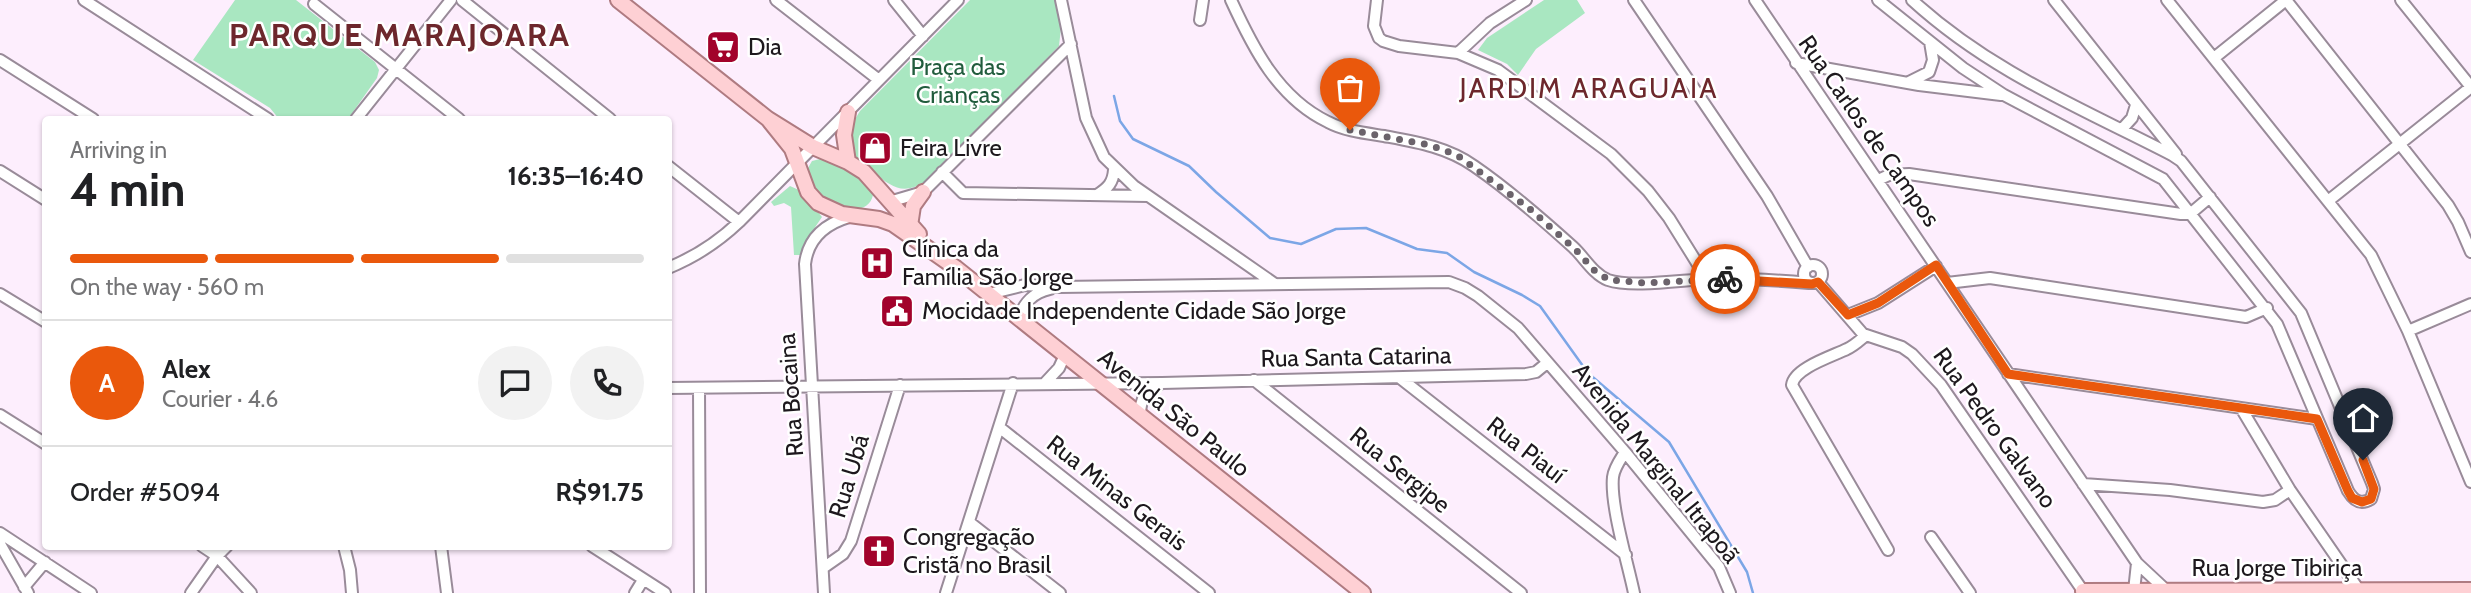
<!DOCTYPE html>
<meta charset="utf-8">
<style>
body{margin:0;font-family:Cabin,sans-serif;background:#f2f2f2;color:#202124;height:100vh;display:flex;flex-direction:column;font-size:26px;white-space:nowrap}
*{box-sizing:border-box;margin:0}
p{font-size:23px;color:#757577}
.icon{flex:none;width:38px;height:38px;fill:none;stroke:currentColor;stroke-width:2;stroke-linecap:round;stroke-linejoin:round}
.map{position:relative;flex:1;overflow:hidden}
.details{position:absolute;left:42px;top:116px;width:630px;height:434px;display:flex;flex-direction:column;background:#fff;border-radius:7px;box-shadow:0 2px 5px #0004}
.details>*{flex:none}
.pin{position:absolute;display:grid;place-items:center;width:60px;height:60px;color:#fff;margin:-72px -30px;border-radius:50% 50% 50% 0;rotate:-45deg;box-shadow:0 0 7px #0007}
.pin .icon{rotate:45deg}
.courier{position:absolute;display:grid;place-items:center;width:70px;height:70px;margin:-35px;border:5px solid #ea580c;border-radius:50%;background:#fff;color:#222;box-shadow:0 2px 9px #0007}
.overview em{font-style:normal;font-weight:700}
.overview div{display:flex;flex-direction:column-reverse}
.overview{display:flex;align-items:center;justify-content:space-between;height:119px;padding:0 28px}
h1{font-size:46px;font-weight:700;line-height:52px}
.bar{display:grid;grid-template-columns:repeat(4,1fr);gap:10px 7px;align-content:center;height:84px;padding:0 28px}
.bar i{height:9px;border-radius:5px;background:#e0e0e0}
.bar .selected{background:#ea580c}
.bar p{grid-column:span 4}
.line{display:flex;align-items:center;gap:18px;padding:0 28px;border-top:2px solid #e0e0e0}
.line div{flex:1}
.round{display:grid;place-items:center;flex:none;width:74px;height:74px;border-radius:37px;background:#f2f2f2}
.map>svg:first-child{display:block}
.green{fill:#a9e7c1}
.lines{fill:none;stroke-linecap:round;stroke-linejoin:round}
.stream{stroke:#7ca6e6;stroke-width:2.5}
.minor-casing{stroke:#998b99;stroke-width:14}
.major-casing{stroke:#af7b81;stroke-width:18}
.minor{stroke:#fff;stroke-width:10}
.major{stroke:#fed0d4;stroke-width:14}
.done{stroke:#6b636b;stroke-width:7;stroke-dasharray:0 12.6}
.route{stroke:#ea580c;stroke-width:9}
.labels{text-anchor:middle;stroke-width:5;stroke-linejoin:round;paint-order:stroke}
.poi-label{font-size:24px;fill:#1d181d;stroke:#fff;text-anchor:start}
.park-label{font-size:24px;fill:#215c3d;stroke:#fff}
.street-label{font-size:24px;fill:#1d181d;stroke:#fff}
.quarter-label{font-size:28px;letter-spacing:2px;fill:#6d272c;stroke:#fff}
.district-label{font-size:32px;font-weight:bold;letter-spacing:2px;fill:#6d272c;stroke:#fff}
</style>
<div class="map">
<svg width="2471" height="593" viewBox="0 0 2471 593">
<rect width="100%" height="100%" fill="#fdeefd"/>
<!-- green -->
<path class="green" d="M 235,0 L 296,0 L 375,62 L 379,70 L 377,78 L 348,119 L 279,119 L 270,108 L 193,60 Z
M 970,0 L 1056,0 L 1061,28 L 1059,46 L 927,180 C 904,196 893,188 873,172 C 868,168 860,164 856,158 C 845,145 851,124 860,111 Z
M 1544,0 L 1577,0 L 1585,13 L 1536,49 L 1518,75 L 1507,64 L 1478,50 L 1487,38 Z
M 820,159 C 841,164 864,175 873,195 C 866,226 809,201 808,168 L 812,161 Z
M 790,186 L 801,191 L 822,217 L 805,242 L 800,255 L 794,255 L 791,207 L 784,203 L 774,206 L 771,202 Z"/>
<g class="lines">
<!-- stream -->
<path class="stream" d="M 1114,96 L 1120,121 L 1133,139 L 1189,166 L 1216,192 L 1270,238 L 1301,244 L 1336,229 L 1366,228 L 1417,249 L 1447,253 L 1474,272 L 1522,295 L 1540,306 L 1588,373 L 1669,442 L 1747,572 L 1753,593"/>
<!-- minor casing -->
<g class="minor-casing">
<path id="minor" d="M 84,0 L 268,119
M 462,0 L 610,119
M 776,0 L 879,80
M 894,0 L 923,36
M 1061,0 L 1086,118 L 1104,157 L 1134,186 L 1275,284
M 1231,0 C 1253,48 1278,98 1328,122 C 1345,131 1365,133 1384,136 C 1416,142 1447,147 1474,166 C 1509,190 1542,219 1573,247 C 1584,257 1593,274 1608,280 C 1631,288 1682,280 1708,279 C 1742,278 1775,280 1809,283
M 1377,0 L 1374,26 L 1379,38 L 1383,41 L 1399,46 L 1458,53 L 1498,70 L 1611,154 L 1648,191 L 1669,218 L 1707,279
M 1634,0 L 1767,196 L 1808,267
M 1755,0 L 2137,563 L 2167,591
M 1878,0 L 1963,68 L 2004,95 L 2163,179 L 2277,324 L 2348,491 C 2354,501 2361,505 2371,499 L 2374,489 L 2372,483 L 2301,313 L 2181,161 L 2172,155 C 2079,107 1991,72 1912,0
M 2054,0 L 2176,154
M 2167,0 L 2371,255 L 2408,331 L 2471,482
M 2286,0 L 2448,205 L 2458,222 L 2471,252
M 2401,0 L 2471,87
M 314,4 L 459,119
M 1200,20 L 1203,0
M 1458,53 L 1490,23 L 1526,0
M 2214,58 L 2286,0
M 0,60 L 93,119
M 1796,63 L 1919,85 L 2001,95
M 1909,82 L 1929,72 L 1933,60 L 1930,42
M 356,119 L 451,0
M 2122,129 L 2132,118 L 2136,105
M 668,166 L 739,222
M 0,171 L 46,200
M 942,172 L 963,193 L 1148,196
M 1878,180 L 1889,175 L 1909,174 L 2181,214 L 2190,214 L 2210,197
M 1097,195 C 1108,188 1113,183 1114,170
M 2328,201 L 2471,87
M 889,202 L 923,192 L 1071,44
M1804 274a9 9 0 1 1 18 0a9 9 0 1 1-18 0Z
M 668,268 C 695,257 718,242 739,222 L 958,0
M 1818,282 L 1863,334 L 1902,347 L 1912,354 L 1941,385 L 2083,591
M 1947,283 L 1990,278 L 2246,317 L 2267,308
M 0,294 L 46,322
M 989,294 L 1025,285 L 1059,287 L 1449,282 L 1465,288 L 1478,296 L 1518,328 L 1625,452 L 1719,567 L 1730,593
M 1848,315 L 1878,303 L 1936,266
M 1019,318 C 1024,302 1033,293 1050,289
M 2408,331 L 2471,304
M 1865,336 C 1859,341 1854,346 1847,349 C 1833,356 1794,368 1792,385 L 1888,550
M 2008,374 L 2317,419
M 1400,378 L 1626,555
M 1254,380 L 1521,593
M 1045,383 L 1059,368 L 1065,355
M 668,388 L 1162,383 L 1526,374 L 1536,372 L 1547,363
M 699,388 L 700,593
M 2241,408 L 2290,490 L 2361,593
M 0,415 L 46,444
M 1140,415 C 1140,399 1146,391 1160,384
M 999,427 L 1209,593
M 1625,452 C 1620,460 1614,468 1613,477 C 1610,505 1628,564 1634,593
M 2083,484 L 2170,490 L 2263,502 L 2275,500 L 2290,490
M 969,522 L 1060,593
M 0,533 L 91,593
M 1931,537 L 1970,593
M 0,544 L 28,593
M 202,546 L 217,556 L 251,593
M 344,546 L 350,570 L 352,593
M 441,546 L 447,593
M 592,546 L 665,593
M 823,568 L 843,554 L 851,541 L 900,385
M 24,587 L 45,562
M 2134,591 L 2137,563
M 191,593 L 217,556 L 227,546
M 635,593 L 643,580
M 824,593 L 805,264 C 808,238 825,224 849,217
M 946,593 L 1013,383"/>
</g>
<!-- major casing -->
<g class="major-casing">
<path id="major" d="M 618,0 L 768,119 L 813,147 L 848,162 L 864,172 L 919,234
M 848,112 L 844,135 L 848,162
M 768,119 L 792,149 L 808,192 L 818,203 L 842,214 L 879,219 L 893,224 L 956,268 L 1363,593
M 910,226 L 913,206 L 923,192
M 2083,591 L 2471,590"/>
</g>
<!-- minor -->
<use href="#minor" class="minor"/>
<!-- major -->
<use href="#major" class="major"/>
</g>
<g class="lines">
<!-- done -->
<path class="done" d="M 1350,130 L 1429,145 L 1457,155 L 1530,209 L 1576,250 L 1594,270 L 1609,280 L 1646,283 L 1725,279"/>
<!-- route -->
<path class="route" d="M 1725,279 L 1812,284 L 1818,282 L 1848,315 L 1878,303 L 1936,265 L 2008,374 L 2317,419 L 2348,491 L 2352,498 L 2362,502 L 2371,499 L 2374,489 L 2363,460"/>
</g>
<!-- icons -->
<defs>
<g id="supermarket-square" transform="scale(1.75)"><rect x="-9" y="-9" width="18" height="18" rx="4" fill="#a2032b" stroke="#fff"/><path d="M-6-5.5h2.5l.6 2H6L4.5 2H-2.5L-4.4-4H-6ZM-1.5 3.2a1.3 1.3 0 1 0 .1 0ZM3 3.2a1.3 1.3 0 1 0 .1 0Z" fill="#fff"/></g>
<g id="shop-square" transform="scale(1.75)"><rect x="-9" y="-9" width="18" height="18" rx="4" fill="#a2032b" stroke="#fff"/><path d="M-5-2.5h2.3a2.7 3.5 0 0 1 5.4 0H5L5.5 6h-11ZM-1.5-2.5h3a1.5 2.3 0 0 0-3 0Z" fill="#fff"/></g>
<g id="hospital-square" transform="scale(1.75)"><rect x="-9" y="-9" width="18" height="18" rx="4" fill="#a2032b" stroke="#fff"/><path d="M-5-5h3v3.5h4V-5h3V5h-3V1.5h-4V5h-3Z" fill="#fff"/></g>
<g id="civic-square" transform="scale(1.75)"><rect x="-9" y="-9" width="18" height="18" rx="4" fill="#a2032b" stroke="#fff"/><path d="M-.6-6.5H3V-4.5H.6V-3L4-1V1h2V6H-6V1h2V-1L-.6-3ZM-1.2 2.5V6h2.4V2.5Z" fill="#fff"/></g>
<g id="church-square" transform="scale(1.75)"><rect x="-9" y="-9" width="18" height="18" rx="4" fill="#a2032b" stroke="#fff"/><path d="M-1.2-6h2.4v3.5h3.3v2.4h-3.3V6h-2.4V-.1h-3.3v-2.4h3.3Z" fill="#fff"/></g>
</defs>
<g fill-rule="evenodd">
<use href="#supermarket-square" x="723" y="47"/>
<use href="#shop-square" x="875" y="148"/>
<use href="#hospital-square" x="877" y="263"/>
<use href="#civic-square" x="897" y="311"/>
<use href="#church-square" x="879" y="551"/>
</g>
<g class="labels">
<!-- poi labels -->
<g class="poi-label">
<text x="748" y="55">Dia</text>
<text x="900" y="156">Feira Livre</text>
<text x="902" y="257">Clínica da<tspan x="902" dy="28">Família São Jorge</tspan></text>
<text x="922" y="319">Mocidade Independente Cidade São Jorge</text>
<text x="903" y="545">Congregação<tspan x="903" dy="28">Cristã no Brasil</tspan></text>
</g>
<!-- park labels -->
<g class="park-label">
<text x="958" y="75">Praça das<tspan x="958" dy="28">Crianças</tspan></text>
</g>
<!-- street labels -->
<g class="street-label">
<text transform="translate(1869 131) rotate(55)" y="8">Rua Carlos de Campos</text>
<text transform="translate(1356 357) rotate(-1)" y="8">Rua Santa Catarina</text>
<text transform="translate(791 395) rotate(-94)" y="8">Rua Bocaina</text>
<text transform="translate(1174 413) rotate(39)" y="8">Avenida São Paulo</text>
<text transform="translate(1995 428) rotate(54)" y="8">Rua Pedro Galvano</text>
<text transform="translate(1526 450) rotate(38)" y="8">Rua Piauí</text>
<text transform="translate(1656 463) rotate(51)" y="8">Avenida Marginal Itrapoã</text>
<text transform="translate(1400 470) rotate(39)" y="8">Rua Sergipe</text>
<text transform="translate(849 476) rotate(-73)" y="8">Rua Ubá</text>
<text transform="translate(1117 493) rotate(38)" y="8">Rua Minas Gerais</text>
<text x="2277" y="576">Rua Jorge Tibiriça</text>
</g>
<!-- quarter labels -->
<g class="quarter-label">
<text x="1589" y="98">JARDIM ARAGUAIA</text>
</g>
<!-- district labels -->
<g class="district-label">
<text x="400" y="46">PARQUE MARAJOARA</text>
</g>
</g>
</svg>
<div class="pin" style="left:1350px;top:130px;background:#ea580c"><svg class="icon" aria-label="bag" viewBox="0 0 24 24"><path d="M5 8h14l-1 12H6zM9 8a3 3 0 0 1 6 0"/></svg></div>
<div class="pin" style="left:2363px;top:460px;background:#1f2937"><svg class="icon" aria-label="home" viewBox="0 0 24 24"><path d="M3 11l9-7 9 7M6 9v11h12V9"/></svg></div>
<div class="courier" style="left:1725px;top:279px"><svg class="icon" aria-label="bike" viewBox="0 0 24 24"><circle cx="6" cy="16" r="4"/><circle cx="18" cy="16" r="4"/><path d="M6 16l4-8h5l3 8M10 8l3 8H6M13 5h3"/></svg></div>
<section class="details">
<div class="overview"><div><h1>4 min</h1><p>Arriving in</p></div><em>16:35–16:40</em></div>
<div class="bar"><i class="selected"></i><i class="selected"></i><i class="selected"></i><i></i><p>On the way · 560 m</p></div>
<div class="line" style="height:126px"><b class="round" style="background:#ea580c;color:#fff">A</b><div><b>Alex</b><p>Courier · 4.6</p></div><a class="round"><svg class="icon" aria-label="chat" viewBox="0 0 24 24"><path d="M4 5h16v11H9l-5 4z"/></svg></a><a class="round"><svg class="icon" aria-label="phone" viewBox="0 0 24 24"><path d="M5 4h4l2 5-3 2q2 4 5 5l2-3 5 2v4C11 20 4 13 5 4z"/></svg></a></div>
<div class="line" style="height:91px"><div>Order #5094</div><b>R$91.75</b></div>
</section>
</div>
